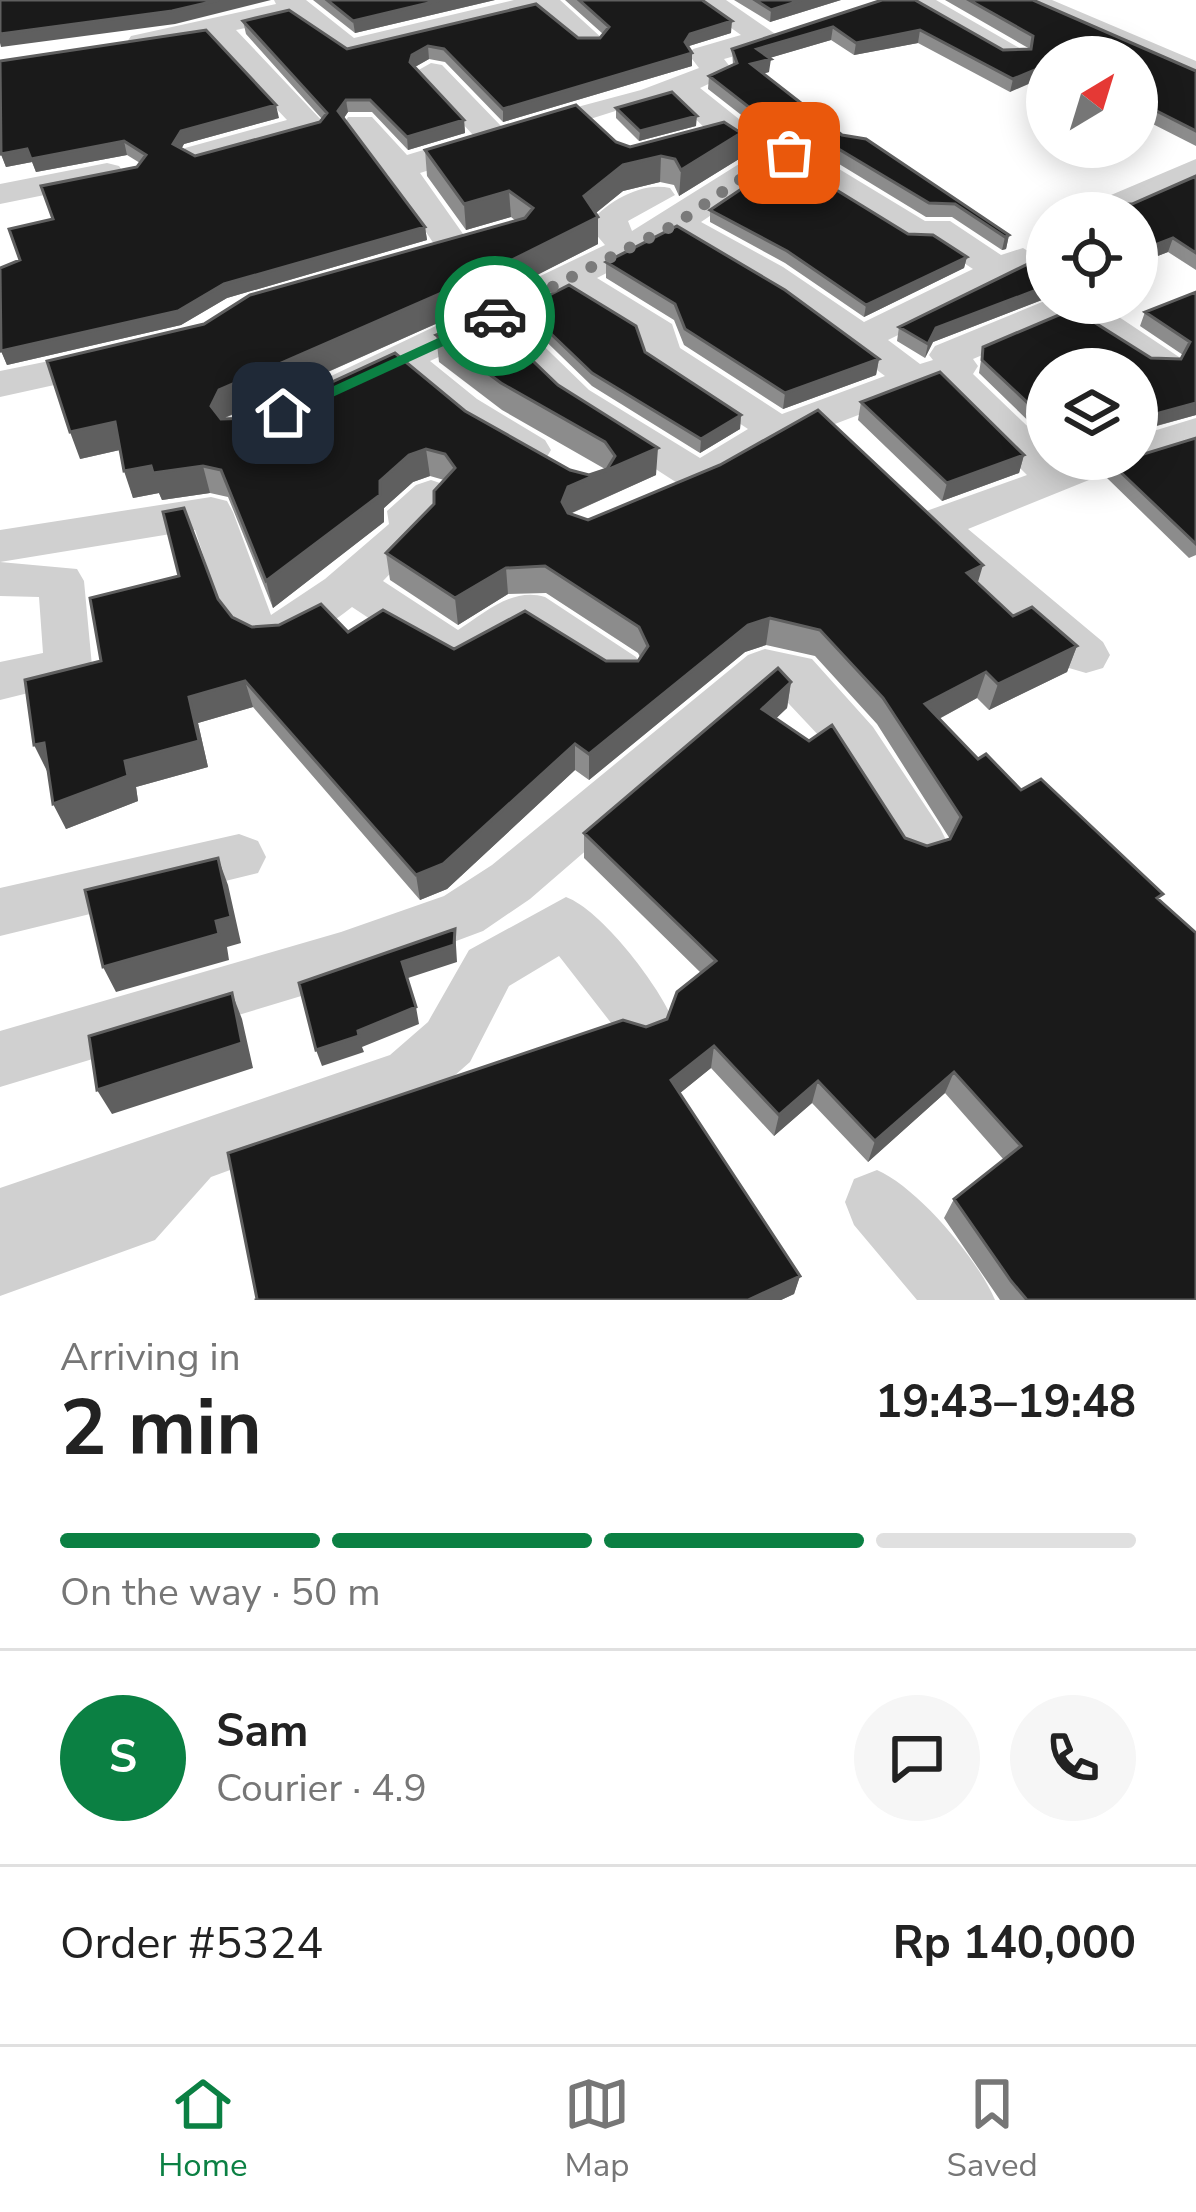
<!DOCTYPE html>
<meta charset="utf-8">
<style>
body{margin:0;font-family:"Nunito Sans",sans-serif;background:#f6f6f6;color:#222;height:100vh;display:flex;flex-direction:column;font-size:45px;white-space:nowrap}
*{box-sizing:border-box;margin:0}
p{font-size:39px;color:#767676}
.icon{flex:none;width:66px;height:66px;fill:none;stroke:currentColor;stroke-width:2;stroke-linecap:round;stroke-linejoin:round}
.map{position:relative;height:1300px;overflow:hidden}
.panel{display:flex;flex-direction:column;background:#fff;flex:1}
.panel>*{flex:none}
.needle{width:78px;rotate:38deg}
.tools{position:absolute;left:1026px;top:36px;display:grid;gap:24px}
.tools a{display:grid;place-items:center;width:132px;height:132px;border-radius:50%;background:#fff;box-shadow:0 6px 30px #0003;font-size:60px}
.pin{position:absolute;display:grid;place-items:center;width:102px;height:102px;color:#fff;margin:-51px;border-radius:24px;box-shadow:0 6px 18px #0006}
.courier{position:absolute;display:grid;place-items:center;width:120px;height:120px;margin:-60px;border:9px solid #0b8043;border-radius:50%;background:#fff;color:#222;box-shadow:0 3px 15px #0007}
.overview em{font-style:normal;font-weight:700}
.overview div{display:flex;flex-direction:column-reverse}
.overview{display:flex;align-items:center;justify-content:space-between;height:204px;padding:0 60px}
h1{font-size:78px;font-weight:700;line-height:90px}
.bar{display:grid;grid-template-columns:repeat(4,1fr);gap:18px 12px;align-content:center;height:144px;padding:0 60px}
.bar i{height:15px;border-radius:9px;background:#e0e0e0}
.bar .on{background:#0b8043}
.bar p{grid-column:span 4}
.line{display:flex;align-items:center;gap:30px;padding:0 60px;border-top:3px solid #e0e0e0}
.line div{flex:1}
.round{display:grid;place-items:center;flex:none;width:126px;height:126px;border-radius:63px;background:#f6f6f6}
.tabs{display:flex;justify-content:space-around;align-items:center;height:168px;border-top:3px solid #e0e0e0;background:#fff;font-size:33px;color:#767676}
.tabs a{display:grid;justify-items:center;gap:6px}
.tabs .on{color:#0b8043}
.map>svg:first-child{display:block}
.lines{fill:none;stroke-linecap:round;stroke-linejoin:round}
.minor{fill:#d0d0d0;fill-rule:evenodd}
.wall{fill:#8c8c8c}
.shaded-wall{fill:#5f5f5f}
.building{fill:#1a1a1a;stroke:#5f5f5f;stroke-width:3}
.route{fill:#0b8043}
.done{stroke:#7a7a7a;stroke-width:12;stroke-dasharray:0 21.6}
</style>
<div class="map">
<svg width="1196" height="1300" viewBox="0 0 1196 1300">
<rect width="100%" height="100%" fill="#fff"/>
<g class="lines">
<!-- minor -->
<path class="minor" d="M 274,0 L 306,0 L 354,38 L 514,0 L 560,0 L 604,40 L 600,46 L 578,46 L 538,12 L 348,57 L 292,18 L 236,30 L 325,124 L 321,131 L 197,165 L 185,162 L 180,155 L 185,148 L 287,120 L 208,36 L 142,51 L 127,42 L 131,36 L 276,4 Z
M 692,0 L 726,0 L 781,38 L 777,44 L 724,59 L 734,72 L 700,88 L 774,147 L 801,146 L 925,221 L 950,221 L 1001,255 L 1023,248 L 1041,259 L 1036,267 L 888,340 L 920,364 L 933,360 L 929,355 L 935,346 L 1047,300 L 1098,303 L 1182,359 L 1176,368 L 1148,368 L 1069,318 L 973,359 L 978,366 L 973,374 L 1047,445 L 1047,459 L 1137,459 L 1137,436 L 1196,418 L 1196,446 L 1131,463 L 968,529 L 1103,642 L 1110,655 L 1103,668 L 1086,673 L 1069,668 L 912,525 L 918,514 L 1027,475 L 937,385 L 793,440 L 700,492 L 685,488 L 561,408 L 487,335 L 430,361 L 477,399 L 545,440 L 551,450 L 545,460 C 503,471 431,402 399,376 L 357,395 L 329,395 L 323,386 L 329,377 L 605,245 L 588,225 C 605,202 642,181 670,188 L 675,195 L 628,221 L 632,231 L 747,159 L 716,139 L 673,97 L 647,101 L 420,173 L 473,248 L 455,259 L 442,256 L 388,175 L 344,124 L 348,117 L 372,117 L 407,155 L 473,135 L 415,72 L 431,63 L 442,65 L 502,127 L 641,90 L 699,68 L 689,55 L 693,49 L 741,35 ZM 785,165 L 908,242 L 932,242 L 973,269 L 864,322 L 783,267 L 701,222 ZM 676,237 L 786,302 L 885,376 L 782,414 L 680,348 L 672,324 L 597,278 ZM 569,293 L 639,337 L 647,362 L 748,429 L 700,458 L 589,390 L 517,320 Z
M 900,0 L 936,0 L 1028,53 L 1024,59 L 1002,59 Z
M 1013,0 L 1052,0 L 1196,61 L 1196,81 Z
M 1196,159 L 1196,182 L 1126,213 L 1079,213 L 1085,206 Z
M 107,163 L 119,166 L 124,173 L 119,180 L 0,204 L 0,184 Z
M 113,348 L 127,351 L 133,360 L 127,369 L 0,397 L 0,371 Z
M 431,480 L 446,485 L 453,495 L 432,516 L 434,528 L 383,581 L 458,630 C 485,613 512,587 545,597 L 636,657 L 643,670 L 636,683 C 598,695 558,653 527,632 L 458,671 L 441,666 L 352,607 C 237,698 230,633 195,530 L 0,562 L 0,530 L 211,497 L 227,501 L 233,512 L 271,615 L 325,579 L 389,524 L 387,511 L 416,485 Z
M 0,562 L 77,569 L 84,581 L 92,666 L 85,679 L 0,700 L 0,662 L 43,653 L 39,597 L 0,596 Z
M 765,649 L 812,659 L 873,727 L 940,828 L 948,844 L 940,860 L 921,867 L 902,860 L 837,755 L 774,688 L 530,899 L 483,931 L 341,984 L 0,1087 L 0,1031 L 341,932 L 444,896 L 492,865 L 748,655 Z
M 239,834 L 258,841 L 266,857 L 258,873 L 0,936 L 0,888 Z
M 566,897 C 601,910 657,983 672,1018 L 664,1037 L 643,1045 L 622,1037 L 559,956 L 509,986 L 470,1062 L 430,1097 L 211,1177 L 155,1240 L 0,1296 L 0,1188 L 390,1055 L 428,1022 L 469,950 Z
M 877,1170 C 917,1187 978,1259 995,1300 L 917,1300 L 854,1225 L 845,1202 L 854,1179 Z"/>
</g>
<!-- wall -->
<path class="wall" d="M 313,0 L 495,0 L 355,33 Z
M 565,0 L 702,0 L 731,33 L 689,46 L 692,66 L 503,122 L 445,62 L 429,59 L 415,67 L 464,120 L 465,133 L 408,150 L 372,112 L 348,112 L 343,119 L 425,227 L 427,240 L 227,298 L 181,325 L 7,365 L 0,348 L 20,260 L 53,219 L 137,167 L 140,163 L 127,155 L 36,172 L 32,162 L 6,167 L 0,152 L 279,118 L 184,144 L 181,149 L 195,156 L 320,122 L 322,119 L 246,34 L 243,21 L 347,49 L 600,38 L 603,34 Z
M 734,0 L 841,0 L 770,22 Z
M 882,0 L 1003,50 L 1030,49 L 945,0 L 1033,0 L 1196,71 L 1196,146 L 1137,116 L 1137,57 L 1047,57 L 1010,92 L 918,43 L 854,55 L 831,40 L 769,58 L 769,72 L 763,74 L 842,135 L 1009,235 L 1006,249 L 1002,250 L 952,217 L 926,217 L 803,142 L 776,142 L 708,89 L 709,76 L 733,65 L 732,49 Z
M 616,108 L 696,126 L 639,141 L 616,118 Z
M 741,133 L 739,159 L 679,196 L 674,185 L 660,182 L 623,191 L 595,213 L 598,244 L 476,306 L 225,418 L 465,411 L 570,470 L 589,475 L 605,469 L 502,410 L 439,362 L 436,335 L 558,385 L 656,475 L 570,514 L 588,520 L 978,583 L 1013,616 L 1077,646 L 1067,672 L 989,710 L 977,698 L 939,719 L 978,759 L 1021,790 L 1160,900 L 1196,1300 L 1000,1300 L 944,1218 L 954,1199 L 1004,1160 L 945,1093 L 868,1162 L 812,1103 L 774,1136 L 711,1068 L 680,1093 L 800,1276 L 794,1294 L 781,1300 L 646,1027 L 667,1019 L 701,973 L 584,858 L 584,833 L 791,682 L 787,708 L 776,718 L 905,838 L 927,846 L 950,839 L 877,724 L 815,656 L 766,645 L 745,652 L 589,780 L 575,770 L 447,889 L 420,900 L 253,707 L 198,723 L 208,767 L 136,787 L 138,801 L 66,829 L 47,771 L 101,661 L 218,599 L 232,617 L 252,627 L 348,632 L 454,649 L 606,661 L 638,661 L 640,657 L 638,653 L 546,593 L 508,594 L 458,625 L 390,580 L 386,553 L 434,504 L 444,480 L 430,476 L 413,482 L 384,508 L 384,522 L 273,608 L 228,497 L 210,493 L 162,500 L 159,493 L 133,498 L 120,450 L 80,459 L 204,324 L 516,221 L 511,217 L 466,230 L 427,176 L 425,150 L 616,142 L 630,147 Z
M 1196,176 L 1196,270 L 1168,252 L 1137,264 L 1137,213 L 1080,213 L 1132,204 Z
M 710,210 L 908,234 L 967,257 L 964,268 L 864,317 L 785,263 L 710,222 Z
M 1046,239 L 1047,298 L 933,342 L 925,358 L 897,341 L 899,327 L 1042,257 Z
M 606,262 L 879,359 L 876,375 L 783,409 L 684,345 L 674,320 L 606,278 Z
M 1196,292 L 1196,415 L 1139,431 L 1137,442 L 1137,369 L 1047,369 L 1047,439 L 979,373 L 983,347 L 1181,359 L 1183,355 L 1140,326 L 1145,312 Z
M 524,308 L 741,415 L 740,429 L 700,453 L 592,386 L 525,321 Z
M 861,402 L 1024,455 L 1019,473 L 942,501 L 858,420 Z
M 1196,438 L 1196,555 L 1189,558 L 1107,478 L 1112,464 Z"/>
<!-- shaded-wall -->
<path class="shaded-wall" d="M 219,0 L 271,0 L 175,24 L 1,47 L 0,43 L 0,34 Z
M 441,0 L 495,0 L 355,33 L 353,21 Z
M 802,0 L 841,0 L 770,22 L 771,10 Z
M 732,21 L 731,33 L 689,46 L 685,55 L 685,42 L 690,34 Z
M 833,27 L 831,40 L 756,62 L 757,49 Z
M 920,30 L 918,43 L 854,55 L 856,43 Z
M 428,46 L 429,59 L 413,68 L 410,62 L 412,55 Z
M 692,53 L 692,66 L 503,122 L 503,109 Z
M 771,59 L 769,72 L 750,77 L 751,64 Z
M 1047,65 L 1047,76 L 1010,92 L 1013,79 Z
M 346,100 L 348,112 L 340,124 L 338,111 Z
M 276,105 L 279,118 L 184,144 L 176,158 L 173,144 L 181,131 Z
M 697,116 L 696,126 L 639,141 L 640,131 Z
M 464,120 L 465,133 L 408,150 L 407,137 Z
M 741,133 L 739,159 L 679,196 L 681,170 Z
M 124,141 L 127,155 L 36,172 L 31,159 Z
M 27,149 L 32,162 L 6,167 L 1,154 Z
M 661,156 L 660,182 L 623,191 L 585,222 L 584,196 L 623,165 Z
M 509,191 L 511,217 L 466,230 L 464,204 Z
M 598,217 L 598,244 L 476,306 L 226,417 L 218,433 L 211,406 L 219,390 Z
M 425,227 L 427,240 L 227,298 L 181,325 L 7,365 L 1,351 L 224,284 Z
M 1009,235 L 1006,249 L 1002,250 L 1005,237 Z
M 1173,238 L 1168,252 L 1137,264 L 1137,252 Z
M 967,257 L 964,268 L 864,317 L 866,305 Z
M 1047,286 L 1047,298 L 933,342 L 925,358 L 928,344 L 936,328 Z
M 879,359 L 876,375 L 783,409 L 785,393 Z
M 1196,403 L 1196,415 L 1137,431 L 1141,418 Z
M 741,415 L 740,429 L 700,453 L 701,439 Z
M 115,422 L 124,449 L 80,459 L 70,432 Z
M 658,448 L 656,475 L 569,514 L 562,502 L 568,487 Z
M 426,449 L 430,476 L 413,482 L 384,508 L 384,522 L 273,608 L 266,581 L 409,455 Z
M 1024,455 L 1019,473 L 942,501 L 947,483 Z
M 151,466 L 203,466 L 210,493 L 162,500 L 159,493 L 133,498 L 124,471 Z
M 983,565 L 975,592 L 967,573 Z
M 506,568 L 508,594 L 458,625 L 455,598 Z
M 770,618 L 766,645 L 745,652 L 589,780 L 589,754 L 748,625 Z
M 1077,646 L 1067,672 L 989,710 L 998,684 Z
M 986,672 L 977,698 L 918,730 L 925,704 Z
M 245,681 L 253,707 L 198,723 L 208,767 L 136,787 L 138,801 L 66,829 L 53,804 L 125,761 L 189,697 Z
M 791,682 L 787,708 L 759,735 L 762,709 Z
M 44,743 L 56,768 L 47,771 L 34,745 Z
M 575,744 L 575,770 L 447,889 L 420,900 L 416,875 Z
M 218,858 L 228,885 L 241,943 L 227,947 L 229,960 L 116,992 L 103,967 L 216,921 Z
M 455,929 L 457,962 L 405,979 L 402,962 Z
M 232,993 L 242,1019 L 253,1068 L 112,1114 L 97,1090 Z
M 416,1007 L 419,1024 L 362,1047 L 364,1052 L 322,1066 L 316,1050 Z
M 714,1046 L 711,1068 L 669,1102 L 671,1080 Z
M 954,1072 L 945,1093 L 868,1162 L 875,1141 Z
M 818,1081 L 812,1103 L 774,1136 L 779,1115 Z
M 800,1276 L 794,1294 L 781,1300 L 748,1300 Z"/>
<!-- building -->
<path class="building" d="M 0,0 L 219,0 L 172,11 L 0,34 Z
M 327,0 L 441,0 L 353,21 Z
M 579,0 L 702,0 L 732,21 L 690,34 L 685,42 L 692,53 L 503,109 L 444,49 L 428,46 L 412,55 L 410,62 L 464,120 L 407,137 L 370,100 L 346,100 L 338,111 L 425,227 L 224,284 L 178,311 L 1,351 L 0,268 L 20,260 L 9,229 L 53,219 L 41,186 L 137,167 L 146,155 L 124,141 L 31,159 L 27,149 L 1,154 L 0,61 L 206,30 L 276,105 L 181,131 L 173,144 L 195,156 L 320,122 L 327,113 L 243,21 L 289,10 L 347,49 L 536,4 L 578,38 L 600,38 L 609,27 Z
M 755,0 L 802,0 L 771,10 Z
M 882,0 L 915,0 L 1003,50 L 1031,49 L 1033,36 L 969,0 L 1033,0 L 1196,71 L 1196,131 L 1137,101 L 1137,57 L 1047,57 L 1047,65 L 1013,79 L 920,30 L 856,43 L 833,27 L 757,49 L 771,59 L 751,64 L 842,135 L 866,139 L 1009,235 L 1005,237 L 955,204 L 929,203 L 805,129 L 777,129 L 709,76 L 737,63 L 732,49 Z
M 672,92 L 697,116 L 640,131 L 616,108 Z
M 576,105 L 616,142 L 630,147 L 724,122 L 741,133 L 681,170 L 675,159 L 661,156 L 623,165 L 584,196 L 598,217 L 474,279 L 219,390 L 211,406 L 221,419 L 254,418 L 395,353 L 465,411 L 570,470 L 589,475 L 607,469 L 615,456 L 605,442 L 501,383 L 436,335 L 484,314 L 558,385 L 658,448 L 568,487 L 562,502 L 568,513 L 588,520 L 720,465 L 818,410 L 983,565 L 967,573 L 1013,616 L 1032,607 L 1077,646 L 998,684 L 986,672 L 925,704 L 978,759 L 986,754 L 1021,790 L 1041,779 L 1163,894 L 1157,898 L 1196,933 L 1196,1300 L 1027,1300 L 1011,1281 L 954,1199 L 1021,1146 L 954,1072 L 875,1141 L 818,1081 L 779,1115 L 714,1046 L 671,1080 L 800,1276 L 748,1300 L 255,1300 L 257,1299 L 228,1153 L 623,1020 L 646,1027 L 667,1019 L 677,992 L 716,961 L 584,833 L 778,668 L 791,682 L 762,709 L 809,741 L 832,725 L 905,838 L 927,846 L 950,839 L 961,817 L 883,698 L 820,630 L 770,618 L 748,625 L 589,754 L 575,744 L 443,864 L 416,875 L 245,681 L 189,697 L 199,741 L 125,761 L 128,776 L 53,804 L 44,743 L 34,745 L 25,680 L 101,661 L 90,598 L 179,576 L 163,512 L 184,508 L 218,599 L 232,617 L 252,627 L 279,625 L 321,604 L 348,632 L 383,610 L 454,649 L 525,611 L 606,661 L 638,661 L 648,646 L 639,627 L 545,566 L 506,568 L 455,598 L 386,553 L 434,504 L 434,491 L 455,468 L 445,454 L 426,449 L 409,455 L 380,481 L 380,495 L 266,581 L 221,470 L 203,466 L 153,473 L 151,466 L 124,471 L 115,422 L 70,432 L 47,361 L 204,324 L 250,295 L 525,218 L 533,208 L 509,191 L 464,204 L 425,150 Z
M 786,159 L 908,234 L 933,235 L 967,257 L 866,305 L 787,251 L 710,210 Z
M 1196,176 L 1196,253 L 1173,238 L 1137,252 L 1137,213 L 1081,211 L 1100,204 L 1132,204 Z
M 677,226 L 785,290 L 879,359 L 785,393 L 685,329 L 675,304 L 606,262 Z
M 1047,250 L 1047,286 L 936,328 L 928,344 L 899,327 L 1042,257 Z
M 569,285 L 636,326 L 645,352 L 741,415 L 701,439 L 592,373 L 524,308 Z
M 1196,292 L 1196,403 L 1141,418 L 1138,441 L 1137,369 L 1047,369 L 1047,421 L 982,360 L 983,347 L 1073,309 L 1151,358 L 1181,359 L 1190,342 L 1145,312 Z
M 940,372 L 1024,455 L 947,483 L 861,402 Z
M 1196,438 L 1196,544 L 1112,464 L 1128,459 L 1137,459 L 1137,456 Z
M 218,858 L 231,917 L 216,921 L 219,934 L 103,967 L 85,890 Z
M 455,929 L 454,945 L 402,962 L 416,1007 L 358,1031 L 359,1036 L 316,1050 L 299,983 Z
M 232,993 L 242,1043 L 97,1090 L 89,1036 Z"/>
<!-- route -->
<path class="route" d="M 495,312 L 500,320 L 289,417 L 275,413 Z"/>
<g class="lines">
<!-- done -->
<path class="done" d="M 495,316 L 676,224 L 770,159 L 789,153"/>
</g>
</svg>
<div class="tools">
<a><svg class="needle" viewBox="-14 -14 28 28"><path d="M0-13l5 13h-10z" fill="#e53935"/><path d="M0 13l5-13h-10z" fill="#767676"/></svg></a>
<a><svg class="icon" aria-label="locate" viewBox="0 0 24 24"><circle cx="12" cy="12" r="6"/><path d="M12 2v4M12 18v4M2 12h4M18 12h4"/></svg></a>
<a><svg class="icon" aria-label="layers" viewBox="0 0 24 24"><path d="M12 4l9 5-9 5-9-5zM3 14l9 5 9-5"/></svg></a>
</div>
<div class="pin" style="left:789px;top:153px;background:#ea580c"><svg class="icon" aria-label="bag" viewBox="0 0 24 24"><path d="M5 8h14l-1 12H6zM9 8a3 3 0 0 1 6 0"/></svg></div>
<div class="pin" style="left:283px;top:413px;background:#1f2937"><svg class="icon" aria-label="home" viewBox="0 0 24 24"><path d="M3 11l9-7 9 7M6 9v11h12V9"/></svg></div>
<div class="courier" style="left:495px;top:316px"><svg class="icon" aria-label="car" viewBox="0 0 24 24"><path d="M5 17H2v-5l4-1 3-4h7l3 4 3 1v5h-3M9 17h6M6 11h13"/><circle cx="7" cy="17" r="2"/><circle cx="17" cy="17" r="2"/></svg></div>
</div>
<section class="panel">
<div class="overview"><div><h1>2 min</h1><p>Arriving in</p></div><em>19:43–19:48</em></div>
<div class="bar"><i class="on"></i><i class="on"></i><i class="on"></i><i></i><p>On the way · 50 m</p></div>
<div class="line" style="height:216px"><b class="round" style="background:#0b8043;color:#fff">S</b><div><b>Sam</b><p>Courier · 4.9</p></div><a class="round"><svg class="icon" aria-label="chat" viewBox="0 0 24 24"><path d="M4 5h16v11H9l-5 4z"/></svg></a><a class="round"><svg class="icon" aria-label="phone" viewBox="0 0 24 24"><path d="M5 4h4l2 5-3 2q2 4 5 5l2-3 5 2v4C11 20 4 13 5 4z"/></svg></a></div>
<div class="line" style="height:156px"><div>Order #5324</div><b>Rp 140,000</b></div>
</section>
<nav class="tabs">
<a class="on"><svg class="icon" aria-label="home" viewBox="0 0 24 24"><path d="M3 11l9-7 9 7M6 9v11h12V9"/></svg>Home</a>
<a><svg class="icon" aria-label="map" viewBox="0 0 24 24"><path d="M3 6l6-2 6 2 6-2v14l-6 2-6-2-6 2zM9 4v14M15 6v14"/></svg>Map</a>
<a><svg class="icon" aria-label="saved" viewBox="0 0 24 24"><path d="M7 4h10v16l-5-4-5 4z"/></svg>Saved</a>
</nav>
